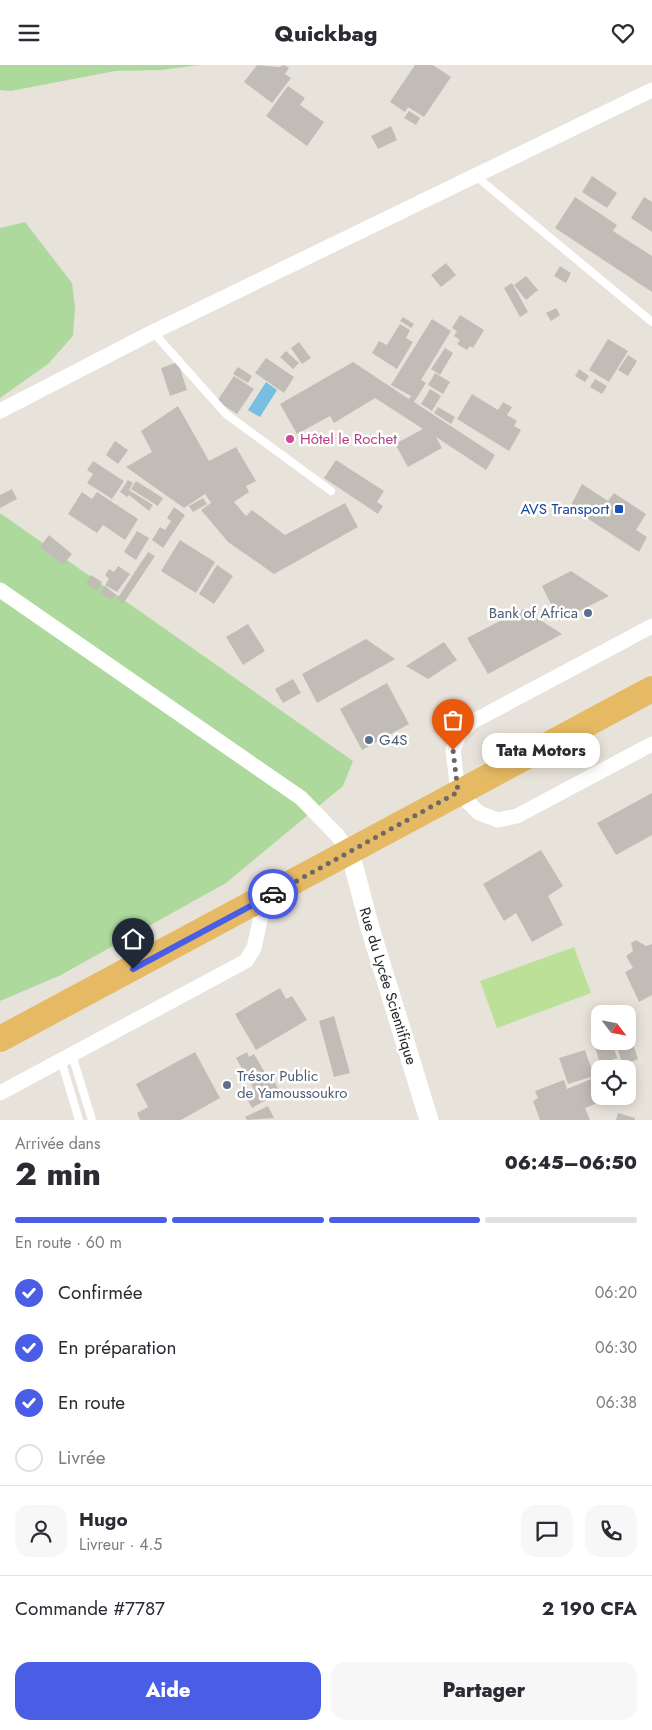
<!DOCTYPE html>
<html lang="fr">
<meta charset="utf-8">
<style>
body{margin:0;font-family:Jost,sans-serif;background:#f7f7f7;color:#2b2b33;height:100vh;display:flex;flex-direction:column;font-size:19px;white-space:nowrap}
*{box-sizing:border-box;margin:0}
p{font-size:16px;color:#7c7c81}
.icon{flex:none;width:28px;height:28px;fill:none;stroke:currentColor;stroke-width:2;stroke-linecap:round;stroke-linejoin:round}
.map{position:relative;height:1055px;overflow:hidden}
.panel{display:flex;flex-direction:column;background:#fff;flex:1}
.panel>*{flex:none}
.needle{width:32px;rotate:122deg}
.fabs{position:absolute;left:591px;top:940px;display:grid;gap:10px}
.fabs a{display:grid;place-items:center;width:45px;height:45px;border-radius:10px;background:#fff;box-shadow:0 2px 12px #0003;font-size:25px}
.pin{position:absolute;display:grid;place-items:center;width:42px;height:42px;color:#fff;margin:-51px -21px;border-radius:50% 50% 50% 0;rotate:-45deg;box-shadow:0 0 5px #0007}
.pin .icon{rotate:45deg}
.courier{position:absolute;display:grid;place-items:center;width:50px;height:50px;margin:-25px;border:4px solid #4a5de5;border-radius:50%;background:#fff;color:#222;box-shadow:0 1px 6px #0007}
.bubble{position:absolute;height:35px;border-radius:15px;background:#fff;box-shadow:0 2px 12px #0003;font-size:16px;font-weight:800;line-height:35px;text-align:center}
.head em{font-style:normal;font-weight:800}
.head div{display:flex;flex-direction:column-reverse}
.head{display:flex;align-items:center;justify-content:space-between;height:85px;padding:0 15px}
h1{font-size:32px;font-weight:800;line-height:38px}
.bar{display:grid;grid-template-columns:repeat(4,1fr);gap:8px 5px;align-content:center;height:60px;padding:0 15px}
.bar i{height:6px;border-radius:4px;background:#e1e1e2}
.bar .current{background:#4a5de5}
.bar p{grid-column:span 4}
.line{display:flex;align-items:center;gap:12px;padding:0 15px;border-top:1px solid #e1e1e2}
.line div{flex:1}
.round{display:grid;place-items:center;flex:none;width:52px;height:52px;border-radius:15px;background:#f7f7f7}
ol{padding:0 15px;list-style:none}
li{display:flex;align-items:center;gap:15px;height:55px}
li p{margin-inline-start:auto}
li .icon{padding:5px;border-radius:50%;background:#4a5de5;color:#fff;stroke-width:4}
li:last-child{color:#7c7c81}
li i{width:28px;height:28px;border:2px solid #e1e1e2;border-radius:50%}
.action{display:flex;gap:10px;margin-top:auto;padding:10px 15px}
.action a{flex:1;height:58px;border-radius:15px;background:#4a5de5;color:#fff;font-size:20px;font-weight:800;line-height:58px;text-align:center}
.action a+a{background:#f7f7f7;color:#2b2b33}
header{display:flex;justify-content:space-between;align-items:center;height:65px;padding:0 15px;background:#fff;font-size:22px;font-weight:800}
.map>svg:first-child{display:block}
.green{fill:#adda9c}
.pitch{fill:#bde098}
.water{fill:#77bee0}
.building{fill:#c1bdb6}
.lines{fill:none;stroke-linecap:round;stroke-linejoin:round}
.service{stroke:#fff;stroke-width:8}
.minor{stroke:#fff;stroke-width:15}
.tertiary{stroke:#fff;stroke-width:19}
.trunk{stroke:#e6b964;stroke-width:26}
.done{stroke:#6b6966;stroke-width:5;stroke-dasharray:0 9}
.route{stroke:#4a5de5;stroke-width:6}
.hotel-dot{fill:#d1479c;stroke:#fff;stroke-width:2}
.transit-dot{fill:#1a4fb4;stroke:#fff;stroke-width:2}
.service-dot{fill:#5c6f8a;stroke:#fff;stroke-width:2}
.labels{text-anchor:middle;stroke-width:5;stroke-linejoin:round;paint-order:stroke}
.hotel-label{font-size:15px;fill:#b23c85;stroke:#fff;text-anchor:start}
.transit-label{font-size:15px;fill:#164399;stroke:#fff;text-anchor:end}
.service-label{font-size:15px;fill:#4e5e75;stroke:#fff;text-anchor:start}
.street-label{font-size:15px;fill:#272727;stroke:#fff}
</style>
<header><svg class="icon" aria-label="menu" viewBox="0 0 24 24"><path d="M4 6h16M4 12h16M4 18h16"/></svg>Quickbag<svg class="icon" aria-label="heart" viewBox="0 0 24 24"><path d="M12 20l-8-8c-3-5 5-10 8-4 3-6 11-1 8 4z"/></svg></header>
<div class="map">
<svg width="652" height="1055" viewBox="0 0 652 1055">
<rect width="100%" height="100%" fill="#e8e3da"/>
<!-- green -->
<path class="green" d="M 0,0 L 200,0 L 162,5 L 115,6 L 11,26 L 0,25 Z
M 25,157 L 72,218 L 75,242 L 73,271 L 48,299 L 0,333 L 0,163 Z
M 0,448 L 353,696 L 343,721 L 226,818 L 61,910 L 0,936 Z"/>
<!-- pitch -->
<path class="pitch" d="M 574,882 L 591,928 L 497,963 L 480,916 Z"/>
<!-- water -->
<path class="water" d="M 266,317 L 277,325 L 260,352 L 248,345 Z"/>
<!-- building -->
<path class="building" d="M 257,0 L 279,2 L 284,0 L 289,3 L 285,9 L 291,13 L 272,38 L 244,17 Z
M 415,0 L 433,0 L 451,12 L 424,52 L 408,42 L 405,47 L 390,37 Z
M 288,21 L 305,33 L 300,40 L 324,57 L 307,81 L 266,51 Z
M 409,46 L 420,53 L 416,60 L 404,53 Z
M 391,61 L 397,75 L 378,84 L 371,71 Z
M 592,111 L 617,128 L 607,143 L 582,127 Z
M 575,132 L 617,160 L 613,166 L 652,191 L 652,227 L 555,163 Z
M 644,132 L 652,137 L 652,167 L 631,153 Z
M 446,198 L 456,210 L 441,222 L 431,210 Z
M 560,201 L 571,208 L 566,218 L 554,211 Z
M 526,211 L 538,225 L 526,235 L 514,220 Z
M 512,218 L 528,247 L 520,252 L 504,223 Z
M 556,243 L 560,250 L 551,256 L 546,248 Z
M 460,250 L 484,265 L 473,283 L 470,281 L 467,285 L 457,279 L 460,275 L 454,271 L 457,266 L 452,263 Z
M 403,252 L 414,259 L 411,263 L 400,256 Z
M 432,254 L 451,266 L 421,315 L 426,318 L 414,337 L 495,390 L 486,405 L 436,372 L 442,383 L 408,402 L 395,379 L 423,364 L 375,333 L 334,358 L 330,351 L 297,369 L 280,339 L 353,297 L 409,334 L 411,331 L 391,320 Z
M 400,259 L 410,265 L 406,273 L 413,277 L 397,304 L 372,288 L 379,276 L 387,280 Z
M 608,274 L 628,286 L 609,317 L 589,305 Z
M 299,277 L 311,293 L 302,299 L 291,283 Z
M 445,283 L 453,288 L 440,310 L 431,304 Z
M 286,286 L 299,298 L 293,304 L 280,292 Z
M 628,290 L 637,296 L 628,311 L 618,305 Z
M 266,293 L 294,312 L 284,328 L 255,308 Z
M 178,297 L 187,325 L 170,331 L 161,303 Z
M 238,302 L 252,311 L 248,318 L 233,309 Z
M 579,304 L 589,311 L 585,317 L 575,311 Z
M 435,308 L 450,317 L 443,329 L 428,320 Z
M 234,311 L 254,324 L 237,349 L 217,336 Z
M 595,314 L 607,321 L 602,329 L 590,322 Z
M 430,324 L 441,331 L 432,346 L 421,339 Z
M 472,329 L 498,345 L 503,337 L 512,342 L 507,350 L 517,356 L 514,361 L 521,365 L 509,386 L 457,354 Z
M 178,341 L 209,396 L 236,382 L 256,416 L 246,421 L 249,427 L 234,437 L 246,451 L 252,445 L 285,470 L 345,438 L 358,462 L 274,509 L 228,477 L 201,445 L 211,438 L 205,429 L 184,443 L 126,402 L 152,387 L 141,366 Z
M 438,342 L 455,352 L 451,359 L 434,348 Z
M 115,376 L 128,385 L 118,399 L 106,390 Z
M 336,395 L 384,426 L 377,437 L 383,441 L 378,449 L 324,413 Z
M 93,396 L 124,416 L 112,434 L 87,418 L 93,409 L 87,405 Z
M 128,415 L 133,418 L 129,425 L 153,440 L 149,446 L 129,430 L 127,432 L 120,427 Z
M 136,416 L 163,433 L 158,441 L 131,424 Z
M 582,419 L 608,436 L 614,428 L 646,449 L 636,465 L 647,472 L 639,487 L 570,442 Z
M 12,424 L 17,434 L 0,443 L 0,430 Z
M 82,427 L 92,434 L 97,427 L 138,454 L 125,475 L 103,460 L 97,468 L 68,449 Z
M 203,433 L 207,439 L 193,447 L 189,441 Z
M 174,442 L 185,450 L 163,483 L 152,475 L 160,462 L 165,465 L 171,456 L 167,453 Z
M 137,466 L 149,473 L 136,495 L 124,487 Z
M 49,470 L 72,489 L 63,500 L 40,482 Z
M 180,475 L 215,497 L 196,528 L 161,506 Z
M 148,487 L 155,491 L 123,539 L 117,534 Z
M 217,500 L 233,511 L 214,539 L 199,529 Z
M 118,501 L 130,509 L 117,527 L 105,520 L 109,514 L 105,510 L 109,504 L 114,507 Z
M 571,506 L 609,531 L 559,556 L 542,521 Z
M 91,510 L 102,517 L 97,525 L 86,519 Z
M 105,521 L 116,530 L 112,536 L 100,528 Z
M 523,544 L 562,569 L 488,609 L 467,573 Z
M 248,559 L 265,586 L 243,600 L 226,572 Z
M 366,574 L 395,594 L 317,638 L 302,609 Z
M 444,577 L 457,595 L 428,614 L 406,601 Z
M 293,614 L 301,628 L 283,638 L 275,624 Z
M 387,618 L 409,659 L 362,685 L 340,644 Z
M 652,728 L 652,770 L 616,790 L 597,758 Z
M 541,785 L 563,821 L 548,831 L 563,860 L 532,877 L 516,848 L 504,856 L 483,819 Z
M 636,875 L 646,881 L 652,879 L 652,930 L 639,937 L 625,907 L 633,903 L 626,891 L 633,886 L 631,878 Z
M 280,923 L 286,934 L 292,931 L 307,955 L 256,985 L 235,949 Z
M 334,951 L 350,1008 L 334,1012 L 319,956 Z
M 628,965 L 638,994 L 623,1000 L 615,976 L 628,976 Z
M 600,976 L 612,976 L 617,993 L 600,999 L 594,978 Z
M 585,985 L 594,1011 L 568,1019 L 559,993 Z
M 195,987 L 220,1033 L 181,1055 L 140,1055 L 137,1048 L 148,1042 L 136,1019 Z
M 247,987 L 249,992 L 254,989 L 271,1018 L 274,1016 L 280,1027 L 252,1043 L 246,1032 L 255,1026 L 236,993 Z
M 591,1014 L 600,1037 L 585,1043 L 590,1055 L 540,1055 L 533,1036 L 538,1033 L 535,1026 L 564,1015 L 567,1024 Z
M 268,1041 L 274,1053 L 247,1055 L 245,1052 Z
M 618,1048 L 635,1053 L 635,1055 L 616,1055 Z"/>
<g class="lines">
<!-- service -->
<path class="service" d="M 477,112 L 652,257
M 153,267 L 226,349 L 331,426
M 72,990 L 92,1055
M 61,995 L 79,1055"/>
<!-- minor -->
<path class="minor" d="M 0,346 L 153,267 L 652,25
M 0,525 L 301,733 L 337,770 L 350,787
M 652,561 L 472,657 L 459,670 L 453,685 L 458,727 L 479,748 L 498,755 L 517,751 L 652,679
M 0,1028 L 246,896 L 254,883 L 265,833"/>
<!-- tertiary -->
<path class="tertiary" d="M 350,787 L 370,863 L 429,1055"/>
<!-- trunk -->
<path class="trunk" d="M 0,974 L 652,624"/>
</g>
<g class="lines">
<!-- done -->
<path class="done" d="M 273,829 L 458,727 L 453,685"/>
<!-- route -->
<path class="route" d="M 133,904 L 273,829"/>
</g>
<!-- markers -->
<circle class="hotel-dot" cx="290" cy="374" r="5"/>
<rect class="transit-dot" x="614" y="439" width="10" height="10" rx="2.5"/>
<g class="service-dot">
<circle cx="588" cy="548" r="5"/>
<circle cx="369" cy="675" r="5"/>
<circle cx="227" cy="1020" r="5"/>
</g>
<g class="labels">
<!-- hotel labels -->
<g class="hotel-label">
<text x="300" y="379">Hôtel le Rochet</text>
</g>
<!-- transit labels -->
<g class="transit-label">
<text x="609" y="449">AVS Transport</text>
</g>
<!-- service labels -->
<g class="service-label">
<text x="578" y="553" text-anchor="end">Bank of Africa</text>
<text x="379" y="680">G4S</text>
<text x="237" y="1016">Trésor Public<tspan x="237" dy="17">de Yamoussoukro</tspan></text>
</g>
<!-- street labels -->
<g class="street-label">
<text transform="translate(388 921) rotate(73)" y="5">Rue du Lycée Scientifique</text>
</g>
</g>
</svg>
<div class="fabs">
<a><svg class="needle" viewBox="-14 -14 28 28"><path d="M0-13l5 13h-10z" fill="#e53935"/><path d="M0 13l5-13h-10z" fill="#7c7c81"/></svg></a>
<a><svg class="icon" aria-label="locate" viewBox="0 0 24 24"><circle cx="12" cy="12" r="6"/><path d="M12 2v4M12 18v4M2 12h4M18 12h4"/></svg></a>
</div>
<div class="pin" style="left:453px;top:685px;background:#ea580c"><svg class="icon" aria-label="bag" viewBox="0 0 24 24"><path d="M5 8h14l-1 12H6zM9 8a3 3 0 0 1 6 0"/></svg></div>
<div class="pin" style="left:133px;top:904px;background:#1f2937"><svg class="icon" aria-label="home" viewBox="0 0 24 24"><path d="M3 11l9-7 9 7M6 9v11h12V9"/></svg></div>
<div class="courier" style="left:273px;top:829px"><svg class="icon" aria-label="car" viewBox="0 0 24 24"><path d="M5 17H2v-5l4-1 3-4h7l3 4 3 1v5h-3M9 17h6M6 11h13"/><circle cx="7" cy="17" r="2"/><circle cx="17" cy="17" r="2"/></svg></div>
<div class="bubble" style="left:482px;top:668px;width:118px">Tata Motors</div>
</div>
<section class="panel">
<div class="head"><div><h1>2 min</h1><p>Arrivée dans</p></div><em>06:45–06:50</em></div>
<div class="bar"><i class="current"></i><i class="current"></i><i class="current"></i><i></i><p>En route · 60 m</p></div>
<ol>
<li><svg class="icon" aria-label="check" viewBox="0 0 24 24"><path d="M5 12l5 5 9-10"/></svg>Confirmée<p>06:20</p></li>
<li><svg class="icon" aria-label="check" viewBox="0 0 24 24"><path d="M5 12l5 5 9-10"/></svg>En préparation<p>06:30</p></li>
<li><svg class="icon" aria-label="check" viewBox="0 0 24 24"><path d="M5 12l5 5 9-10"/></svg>En route<p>06:38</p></li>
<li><i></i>Livrée</li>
</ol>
<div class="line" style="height:90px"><a class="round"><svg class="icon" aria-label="person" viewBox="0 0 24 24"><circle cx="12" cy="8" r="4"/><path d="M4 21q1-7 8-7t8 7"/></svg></a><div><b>Hugo</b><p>Livreur · 4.5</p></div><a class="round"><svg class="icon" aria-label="chat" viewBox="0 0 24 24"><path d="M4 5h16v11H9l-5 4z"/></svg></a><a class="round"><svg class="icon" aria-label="phone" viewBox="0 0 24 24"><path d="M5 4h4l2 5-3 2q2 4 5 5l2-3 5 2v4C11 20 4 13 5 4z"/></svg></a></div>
<div class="line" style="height:65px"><div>Commande #7787</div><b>2 190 CFA</b></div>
<div class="action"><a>Aide</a><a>Partager</a></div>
</section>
